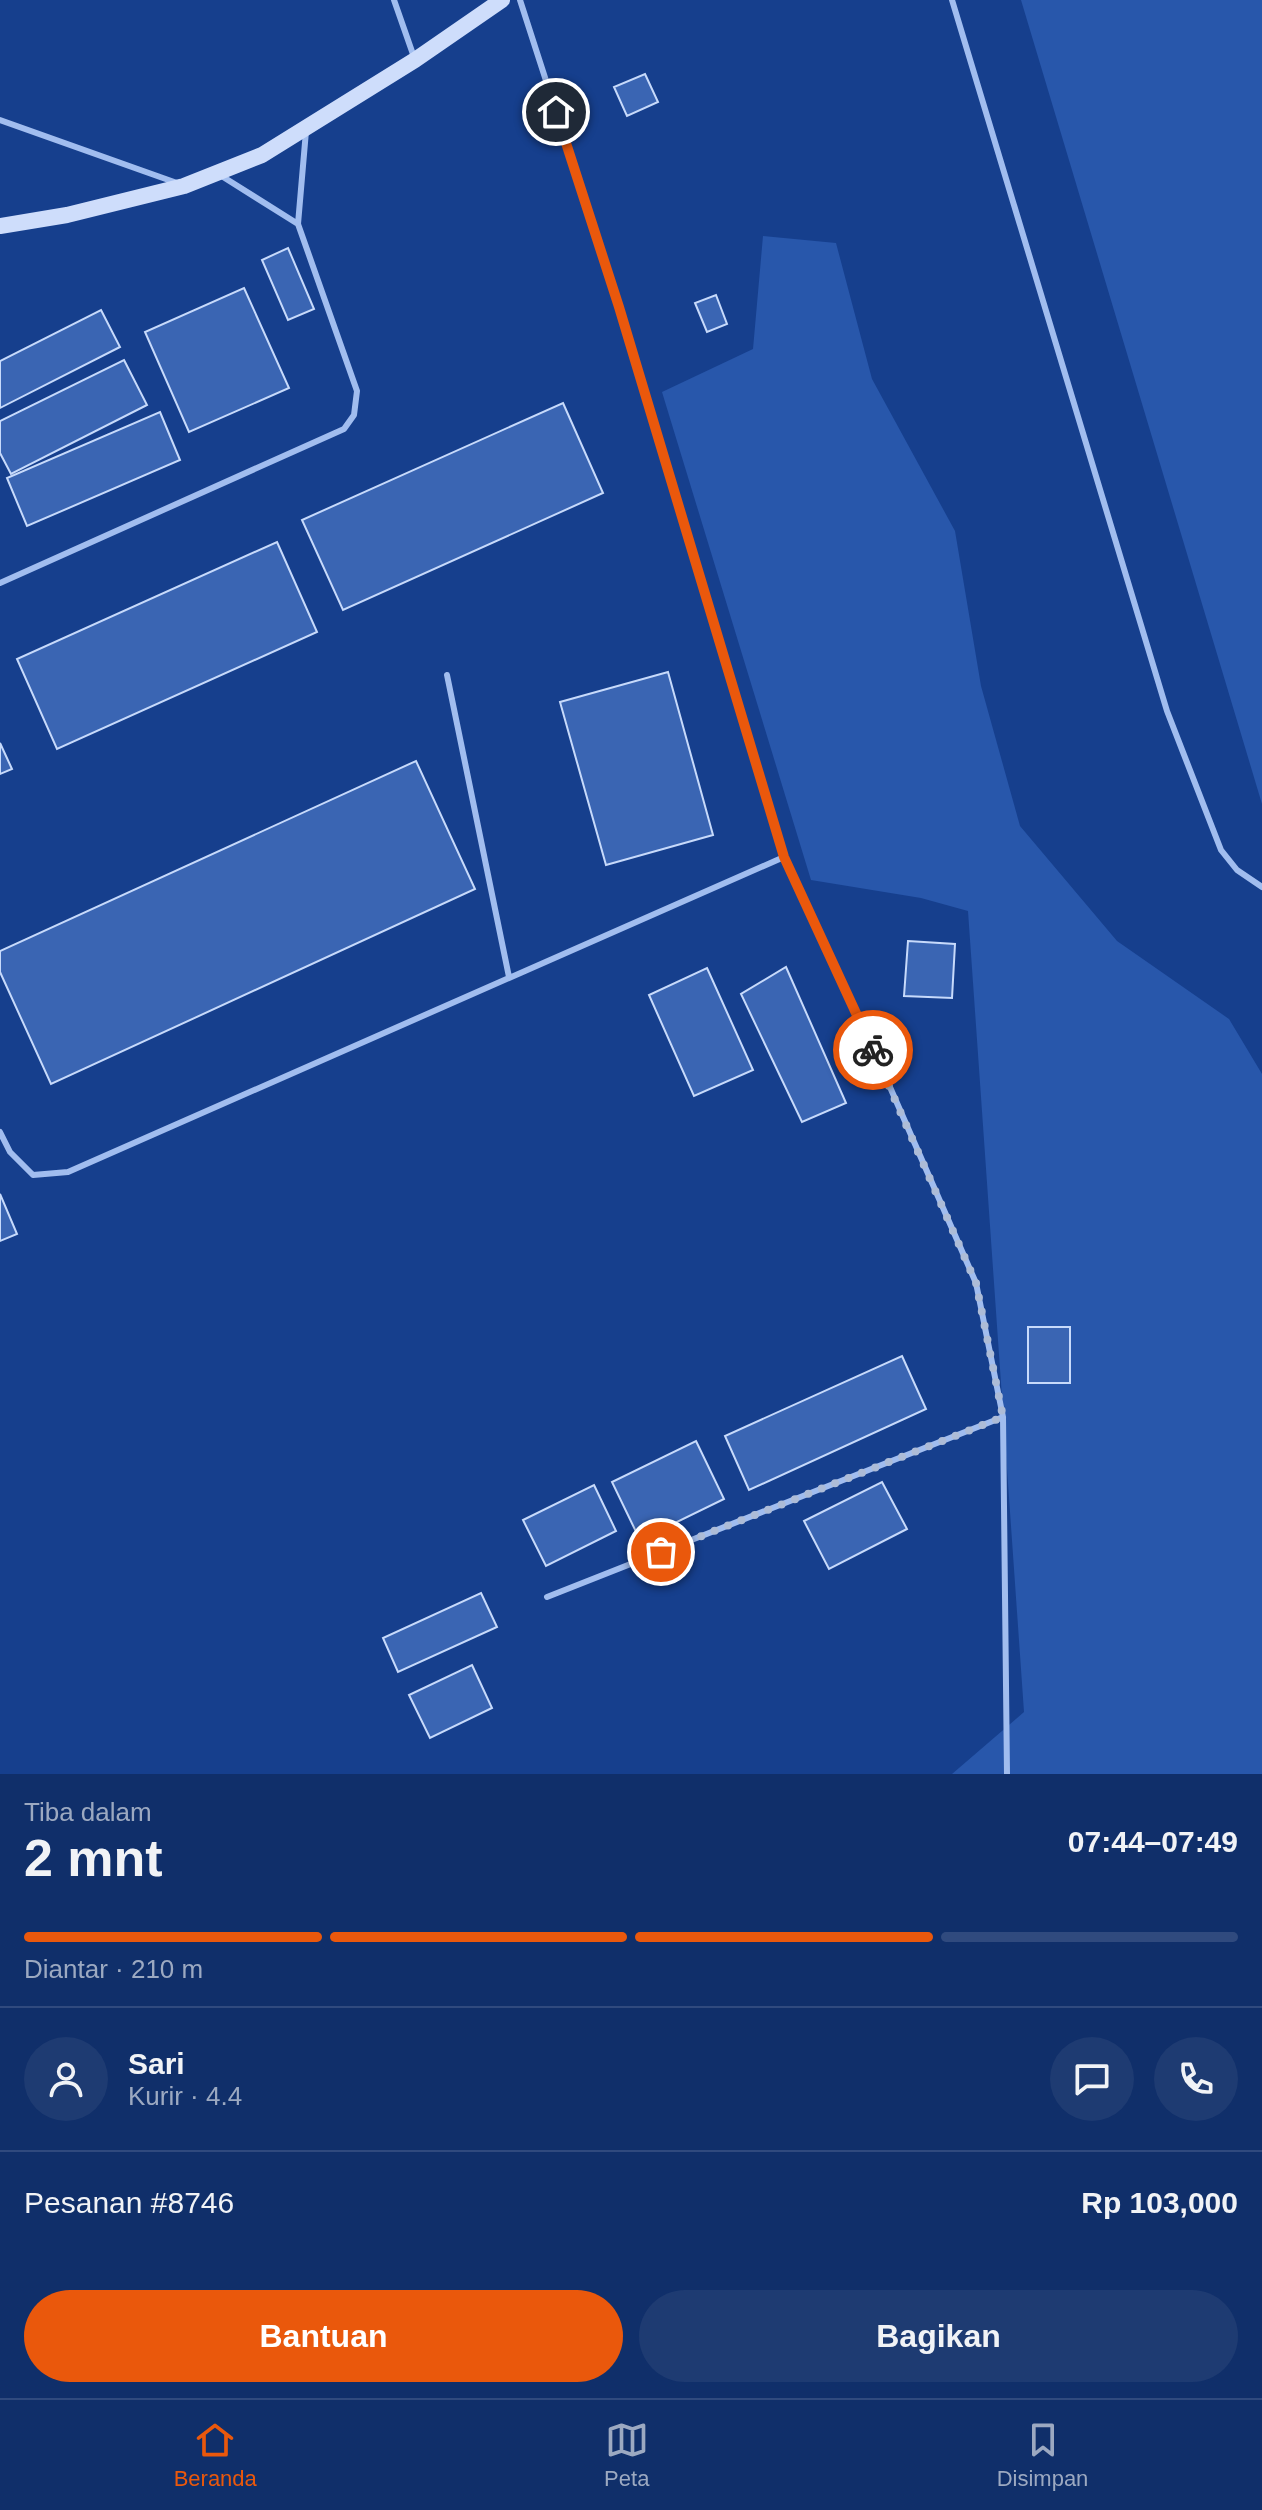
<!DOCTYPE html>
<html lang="id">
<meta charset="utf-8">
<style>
body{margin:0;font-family:Helvetica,sans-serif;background:#1e3b72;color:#f1f3f6;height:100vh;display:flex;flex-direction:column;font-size:30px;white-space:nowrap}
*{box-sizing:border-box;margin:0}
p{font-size:26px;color:#9ca9c1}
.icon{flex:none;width:44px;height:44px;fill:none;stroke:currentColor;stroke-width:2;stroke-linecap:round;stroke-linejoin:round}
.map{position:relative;height:1774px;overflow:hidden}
.panel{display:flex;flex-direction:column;background:#102f6a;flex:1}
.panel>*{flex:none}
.pin{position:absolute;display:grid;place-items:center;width:68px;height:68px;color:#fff;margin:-34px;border:4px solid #fff;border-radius:50%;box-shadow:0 2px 8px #0007}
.courier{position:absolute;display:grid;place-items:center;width:80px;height:80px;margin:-40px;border:6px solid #ea580c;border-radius:50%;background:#fff;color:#222;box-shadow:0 2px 10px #0007}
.headline em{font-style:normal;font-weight:700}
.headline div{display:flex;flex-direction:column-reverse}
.headline{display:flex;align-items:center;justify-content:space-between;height:136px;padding:0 24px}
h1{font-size:52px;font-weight:700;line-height:60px}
.bar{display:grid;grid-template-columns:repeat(4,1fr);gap:12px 8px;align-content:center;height:96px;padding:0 24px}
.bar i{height:10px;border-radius:6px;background:#304a7e}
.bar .current{background:#ea580c}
.bar p{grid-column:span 4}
.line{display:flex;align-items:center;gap:20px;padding:0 24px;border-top:2px solid #304a7e}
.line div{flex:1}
.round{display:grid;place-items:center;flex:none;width:84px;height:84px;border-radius:42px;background:#1e3b72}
.cta{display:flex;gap:16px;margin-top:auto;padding:16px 24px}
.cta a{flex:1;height:92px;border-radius:48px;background:#ea580c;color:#fff;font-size:32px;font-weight:700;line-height:92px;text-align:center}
.cta a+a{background:#1e3b72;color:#f1f3f6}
.dock{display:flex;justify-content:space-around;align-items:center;height:112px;border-top:2px solid #304a7e;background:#102f6a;font-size:22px;color:#9ca9c1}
.dock a{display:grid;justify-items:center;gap:4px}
.dock .current{color:#ea580c}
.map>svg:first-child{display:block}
.green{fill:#2857ab}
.building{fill:#3a65b3;stroke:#c7dafb;stroke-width:2}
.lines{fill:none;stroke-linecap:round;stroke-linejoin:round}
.service{stroke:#a1bdef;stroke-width:6}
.secondary{stroke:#ceddfb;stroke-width:16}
.done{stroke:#adbcd7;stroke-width:8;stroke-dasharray:0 14.4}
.route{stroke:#ea580c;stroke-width:10}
</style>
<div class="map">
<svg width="1262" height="1774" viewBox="0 0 1262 1774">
<rect width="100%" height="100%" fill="#163f8d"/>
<!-- green -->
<path class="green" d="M 1021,0 L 1262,0 L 1262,804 Z
M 763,236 L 836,243 L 872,379 L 955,531 L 981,686 L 1020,826 L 1117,941 L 1229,1019 L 1262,1074 L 1262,1774 L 952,1774 L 1024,1712 L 968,911 L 921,898 L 811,880 L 662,392 L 753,349 Z"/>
<!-- building -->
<path class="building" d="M 645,74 L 658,102 L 627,116 L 614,87 Z
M 288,248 L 314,309 L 288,320 L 262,260 Z
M 244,288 L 289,388 L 189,432 L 145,332 Z
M 716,295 L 727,324 L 707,332 L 695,303 Z
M 101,310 L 120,347 L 0,408 L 0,361 Z
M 124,360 L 147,405 L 11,474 L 0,453 L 0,421 Z
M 563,403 L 603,493 L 343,610 L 302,520 Z
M 160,412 L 180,460 L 27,526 L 7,478 Z
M 277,542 L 317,632 L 57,749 L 17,659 Z
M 668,672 L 713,835 L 606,865 L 560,702 Z
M 0,743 L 12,769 L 0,774 Z
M 416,761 L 475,889 L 51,1084 L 0,972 L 0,951 Z
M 908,941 L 955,944 L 952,998 L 904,996 Z
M 786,967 L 846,1103 L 802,1122 L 741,994 Z
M 707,968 L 753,1070 L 694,1096 L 649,995 Z
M 0,1194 L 17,1234 L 0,1241 Z
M 1028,1327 L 1070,1327 L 1070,1383 L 1028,1383 Z
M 902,1356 L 926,1409 L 749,1490 L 725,1436 Z
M 696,1441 L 724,1499 L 640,1540 L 612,1482 Z
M 882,1482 L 907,1529 L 829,1569 L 804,1521 Z
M 594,1485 L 616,1531 L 546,1566 L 523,1520 Z
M 481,1593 L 497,1627 L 398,1672 L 383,1638 Z
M 472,1665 L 492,1708 L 430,1738 L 409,1695 Z"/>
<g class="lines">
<!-- service -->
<path class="service" d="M 394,0 L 415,60
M 520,0 L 619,307 L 784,857 L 868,1037 L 976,1283 L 1003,1417 L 1007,1774
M 952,0 L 1167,711 L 1221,850 L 1237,870 L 1262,887
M 0,120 L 177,183
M 220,175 L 298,224
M 0,583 L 344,429 L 354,415 L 357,391 L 298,224 L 306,131
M 447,675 L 509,977
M 0,1132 L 10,1152 L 33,1175 L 68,1172 L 784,857
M 547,1597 L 1003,1417"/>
<!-- secondary -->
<path class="secondary" d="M 0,226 L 67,215 L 184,186 L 262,155 L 415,60 L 502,0"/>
</g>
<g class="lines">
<!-- done -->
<path class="done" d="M 661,1552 L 1003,1417 L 976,1283 L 873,1050"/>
<!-- route -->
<path class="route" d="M 556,112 L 619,307 L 784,857 L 873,1050"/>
</g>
</svg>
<div class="pin" style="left:661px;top:1552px;background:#ea580c"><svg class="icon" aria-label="bag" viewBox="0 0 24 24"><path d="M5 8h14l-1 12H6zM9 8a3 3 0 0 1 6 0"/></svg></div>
<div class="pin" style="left:556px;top:112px;background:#1f2937"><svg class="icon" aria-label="home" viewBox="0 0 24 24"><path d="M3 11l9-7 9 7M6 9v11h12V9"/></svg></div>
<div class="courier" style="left:873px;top:1050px"><svg class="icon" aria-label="bike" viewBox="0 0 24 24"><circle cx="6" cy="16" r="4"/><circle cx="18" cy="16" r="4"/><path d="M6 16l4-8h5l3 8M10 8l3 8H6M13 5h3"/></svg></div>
</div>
<section class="panel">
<div class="headline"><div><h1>2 mnt</h1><p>Tiba dalam</p></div><em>07:44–07:49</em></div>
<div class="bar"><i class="current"></i><i class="current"></i><i class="current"></i><i></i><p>Diantar · 210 m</p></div>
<div class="line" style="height:144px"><a class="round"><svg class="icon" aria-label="person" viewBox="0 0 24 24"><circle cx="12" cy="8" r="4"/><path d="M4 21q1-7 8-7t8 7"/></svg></a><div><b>Sari</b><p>Kurir · 4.4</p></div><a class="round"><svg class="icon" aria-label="chat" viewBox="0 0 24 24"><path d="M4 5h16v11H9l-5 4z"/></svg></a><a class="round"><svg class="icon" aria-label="phone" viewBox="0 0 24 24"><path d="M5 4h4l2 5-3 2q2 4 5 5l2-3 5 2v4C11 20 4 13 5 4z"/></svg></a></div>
<div class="line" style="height:104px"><div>Pesanan #8746</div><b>Rp 103,000</b></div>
<div class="cta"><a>Bantuan</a><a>Bagikan</a></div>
</section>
<nav class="dock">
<a class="current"><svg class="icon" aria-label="home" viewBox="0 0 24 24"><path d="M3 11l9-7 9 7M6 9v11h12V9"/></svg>Beranda</a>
<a><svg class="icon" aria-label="map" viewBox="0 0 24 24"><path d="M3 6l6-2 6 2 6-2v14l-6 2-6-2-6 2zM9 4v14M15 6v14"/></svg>Peta</a>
<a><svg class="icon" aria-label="saved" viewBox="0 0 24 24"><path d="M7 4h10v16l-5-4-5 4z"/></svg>Disimpan</a>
</nav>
